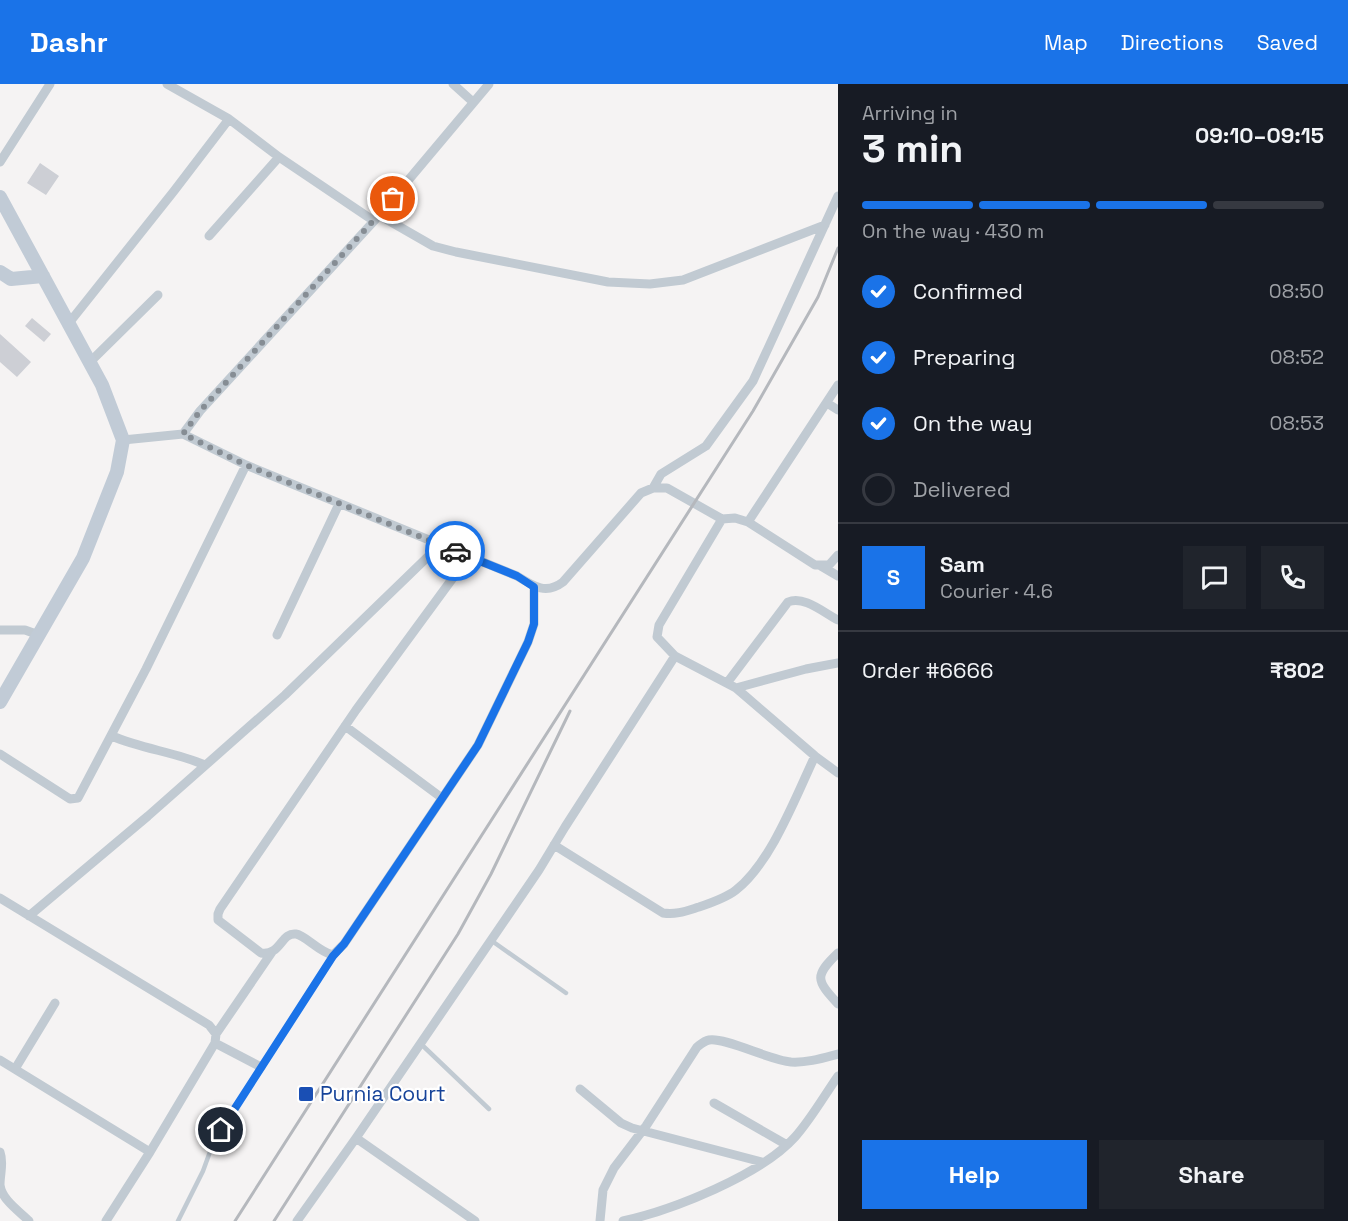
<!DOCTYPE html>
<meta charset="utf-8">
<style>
body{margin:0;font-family:"Space Grotesk",sans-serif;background:#20242c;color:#f1f3f6;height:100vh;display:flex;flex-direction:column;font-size:22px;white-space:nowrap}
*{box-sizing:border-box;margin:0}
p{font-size:20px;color:#9ea1a6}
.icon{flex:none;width:33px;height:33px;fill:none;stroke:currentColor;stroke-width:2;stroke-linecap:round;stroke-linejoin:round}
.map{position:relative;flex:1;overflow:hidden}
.side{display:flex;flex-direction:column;background:#171b24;width:510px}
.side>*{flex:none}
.pin{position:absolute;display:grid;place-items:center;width:51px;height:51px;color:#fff;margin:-26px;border:3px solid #fff;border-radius:50%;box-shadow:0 2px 6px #0007}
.courier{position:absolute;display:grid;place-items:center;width:60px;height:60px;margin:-30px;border:4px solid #1a73e8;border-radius:50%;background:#fff;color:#222;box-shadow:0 2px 8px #0007}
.overview em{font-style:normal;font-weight:600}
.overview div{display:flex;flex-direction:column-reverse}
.overview{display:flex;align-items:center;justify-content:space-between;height:102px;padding:0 24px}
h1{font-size:39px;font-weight:600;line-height:45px}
.bar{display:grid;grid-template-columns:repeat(4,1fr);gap:9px 6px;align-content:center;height:72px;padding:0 24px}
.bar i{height:8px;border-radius:4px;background:#363941}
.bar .current{background:#1a73e8}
.bar p{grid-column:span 4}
.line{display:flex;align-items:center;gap:15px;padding:0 24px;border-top:2px solid #363941}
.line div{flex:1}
.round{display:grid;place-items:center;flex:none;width:63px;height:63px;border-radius:0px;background:#20242c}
ol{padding:0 24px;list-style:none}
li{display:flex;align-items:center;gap:18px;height:66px}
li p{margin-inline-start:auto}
li .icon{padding:6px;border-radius:50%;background:#1a73e8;color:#fff;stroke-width:4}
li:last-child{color:#9ea1a6}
li i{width:33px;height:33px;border:3px solid #363941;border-radius:50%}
.primary-button{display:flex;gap:12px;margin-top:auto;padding:12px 24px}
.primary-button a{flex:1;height:69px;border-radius:0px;background:#1a73e8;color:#fff;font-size:24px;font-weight:600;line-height:69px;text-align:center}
.primary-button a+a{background:#20242c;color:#f1f3f6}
header{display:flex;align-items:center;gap:36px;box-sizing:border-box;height:84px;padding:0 30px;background:#1a73e8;color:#fff}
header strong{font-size:28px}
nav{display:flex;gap:33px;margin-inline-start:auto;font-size:21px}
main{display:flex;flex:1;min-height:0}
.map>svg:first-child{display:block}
.building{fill:#cdcfd5}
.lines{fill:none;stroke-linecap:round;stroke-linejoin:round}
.lane{stroke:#c1cad2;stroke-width:4.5}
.street{stroke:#c1cad2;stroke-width:9}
.secondary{stroke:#c1cbd6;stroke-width:14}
.rail{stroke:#b5b8bd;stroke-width:3}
.done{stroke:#868d94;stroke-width:6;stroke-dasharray:0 10.8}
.route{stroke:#1a73e8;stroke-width:8}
.transit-dot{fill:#1a4fb4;stroke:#fff;stroke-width:2}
.labels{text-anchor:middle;stroke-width:4.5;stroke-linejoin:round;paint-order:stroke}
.transit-label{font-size:21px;fill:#164399;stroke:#fff;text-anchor:start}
</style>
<header>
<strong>Dashr</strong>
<nav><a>Map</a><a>Directions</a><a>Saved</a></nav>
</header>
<main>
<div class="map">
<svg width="838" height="1137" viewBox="0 0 838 1137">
<rect width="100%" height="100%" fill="#f5f3f3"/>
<!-- building -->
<path class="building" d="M 40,79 L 59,92 L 46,111 L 27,99 Z
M 32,234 L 51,250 L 44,258 L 25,242 Z
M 0,250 L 31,278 L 17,293 L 0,278 Z"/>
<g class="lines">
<!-- lane -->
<path class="lane" d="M 492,857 L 566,909
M 421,960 L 489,1025
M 178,1137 L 203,1087 L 215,1054 L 333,871"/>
<!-- street -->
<path class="street" d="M 167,0 L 229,35 L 279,73 L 374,137
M 453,0 L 473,18
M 0,78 L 50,0
M 379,131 L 433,162 L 456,168 L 608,198 L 650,200 L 683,196 L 825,141
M 209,152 L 279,73
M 69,239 L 174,107 L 229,35
M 90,278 L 158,211
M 827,319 L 838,326
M 183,350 L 200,327 L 374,137 L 489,0
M 123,356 L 183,350 L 246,381 L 517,492 C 533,502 546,511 563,498 L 641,409 L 653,404 L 667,404 L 722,435 L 735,434 L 748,438 L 815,481 L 829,481 L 838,471
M 653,404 L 661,390 L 706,362 L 753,297 L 838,112
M 722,435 L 659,541 L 657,553 L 675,572 L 736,604 L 815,672 L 838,689
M 748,438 L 838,301
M 469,472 L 356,626 L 220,825 L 218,830 L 218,836 L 261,869 C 281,872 281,848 296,850 C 305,851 319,868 333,871 L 344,860 L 478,661 L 528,558 L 534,540 L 534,503
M 821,482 L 838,492
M 0,546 L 25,546 L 39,551
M 277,551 L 339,420
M 727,599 L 788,518 C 804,511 824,529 838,536
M 736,604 L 806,585 L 838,579
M 345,642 L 442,714
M 112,652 C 142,665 175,668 205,681
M 0,670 L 70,715 L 78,714 L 146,585 L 246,381
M 554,761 L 663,829 C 676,831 686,827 699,823 C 711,819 726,814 736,806 C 771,779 796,712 815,672
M 0,814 L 209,941 L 216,950 L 215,959 L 150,1068 L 106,1137
M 29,832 L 148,732 L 285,611 L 440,461
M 838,869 C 814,892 816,896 838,920
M 216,950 L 272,868
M 215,959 L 261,983
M 0,976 L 150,1068
M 15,985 L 55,919
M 580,1005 L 621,1039 L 632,1044 L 762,1078
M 714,1019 L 787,1061
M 356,1054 L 475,1137
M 0,1068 C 4,1079 0,1089 0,1101 C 2,1116 19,1127 29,1137
M 297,1137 L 356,1054 L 539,786 L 565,743 L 675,572
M 600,1137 L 603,1106 L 614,1084 L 646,1042 L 697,963 C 701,960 704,957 709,956 C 725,953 769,976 791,978 C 807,979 823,974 838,970
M 623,1137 C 673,1126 761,1091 795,1053 C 811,1035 824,1012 838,992"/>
<!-- secondary -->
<path class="secondary" d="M 0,113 L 102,301 L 123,356 L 117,388 L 83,474 L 0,618
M 0,188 L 11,195 L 43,192"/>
<!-- rail -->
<path class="rail" d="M 235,1137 L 753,327 L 818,213 L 838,164
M 274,1137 L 458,850 L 491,790 L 570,627"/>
</g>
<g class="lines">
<!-- done -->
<path class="done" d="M 393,115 L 200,327 L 183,350 L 246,381 L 455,467"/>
<!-- route -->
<path class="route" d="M 221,1046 L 333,872 L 344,860 L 478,661 L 528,558 L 534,540 L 534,503 L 517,492 L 455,467"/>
</g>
<!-- markers -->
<rect class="transit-dot" x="298" y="1002" width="16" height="16" rx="3"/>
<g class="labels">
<!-- transit labels -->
<g class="transit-label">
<text x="320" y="1017">Purnia Court</text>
</g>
</g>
</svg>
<div class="pin" style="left:393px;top:115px;background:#ea580c"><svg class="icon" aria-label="bag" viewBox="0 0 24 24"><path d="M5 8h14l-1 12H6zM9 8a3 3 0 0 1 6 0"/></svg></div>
<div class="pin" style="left:221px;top:1046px;background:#1f2937"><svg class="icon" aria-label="home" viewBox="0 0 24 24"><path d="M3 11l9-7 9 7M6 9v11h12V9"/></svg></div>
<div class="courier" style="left:455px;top:467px"><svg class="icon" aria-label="car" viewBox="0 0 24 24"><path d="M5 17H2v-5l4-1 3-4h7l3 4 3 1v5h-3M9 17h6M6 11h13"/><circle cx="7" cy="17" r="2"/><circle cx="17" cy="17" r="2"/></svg></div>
</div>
<section class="side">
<div class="overview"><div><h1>3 min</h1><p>Arriving in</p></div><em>09:10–09:15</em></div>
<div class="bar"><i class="current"></i><i class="current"></i><i class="current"></i><i></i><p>On the way · 430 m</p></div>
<ol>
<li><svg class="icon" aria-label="check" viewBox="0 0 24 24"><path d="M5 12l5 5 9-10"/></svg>Confirmed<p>08:50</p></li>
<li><svg class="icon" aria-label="check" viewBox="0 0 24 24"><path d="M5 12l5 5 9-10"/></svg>Preparing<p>08:52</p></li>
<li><svg class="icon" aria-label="check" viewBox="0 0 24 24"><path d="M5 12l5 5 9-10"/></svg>On the way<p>08:53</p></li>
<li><i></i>Delivered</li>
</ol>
<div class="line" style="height:108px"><b class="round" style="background:#1a73e8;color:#fff">S</b><div><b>Sam</b><p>Courier · 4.6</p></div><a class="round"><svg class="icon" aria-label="chat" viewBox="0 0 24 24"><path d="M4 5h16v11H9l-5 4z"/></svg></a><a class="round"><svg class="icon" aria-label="phone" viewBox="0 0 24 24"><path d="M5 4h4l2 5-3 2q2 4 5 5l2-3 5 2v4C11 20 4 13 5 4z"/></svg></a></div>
<div class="line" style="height:78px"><div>Order #6666</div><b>₹802</b></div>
<div class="primary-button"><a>Help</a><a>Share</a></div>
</section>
</main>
